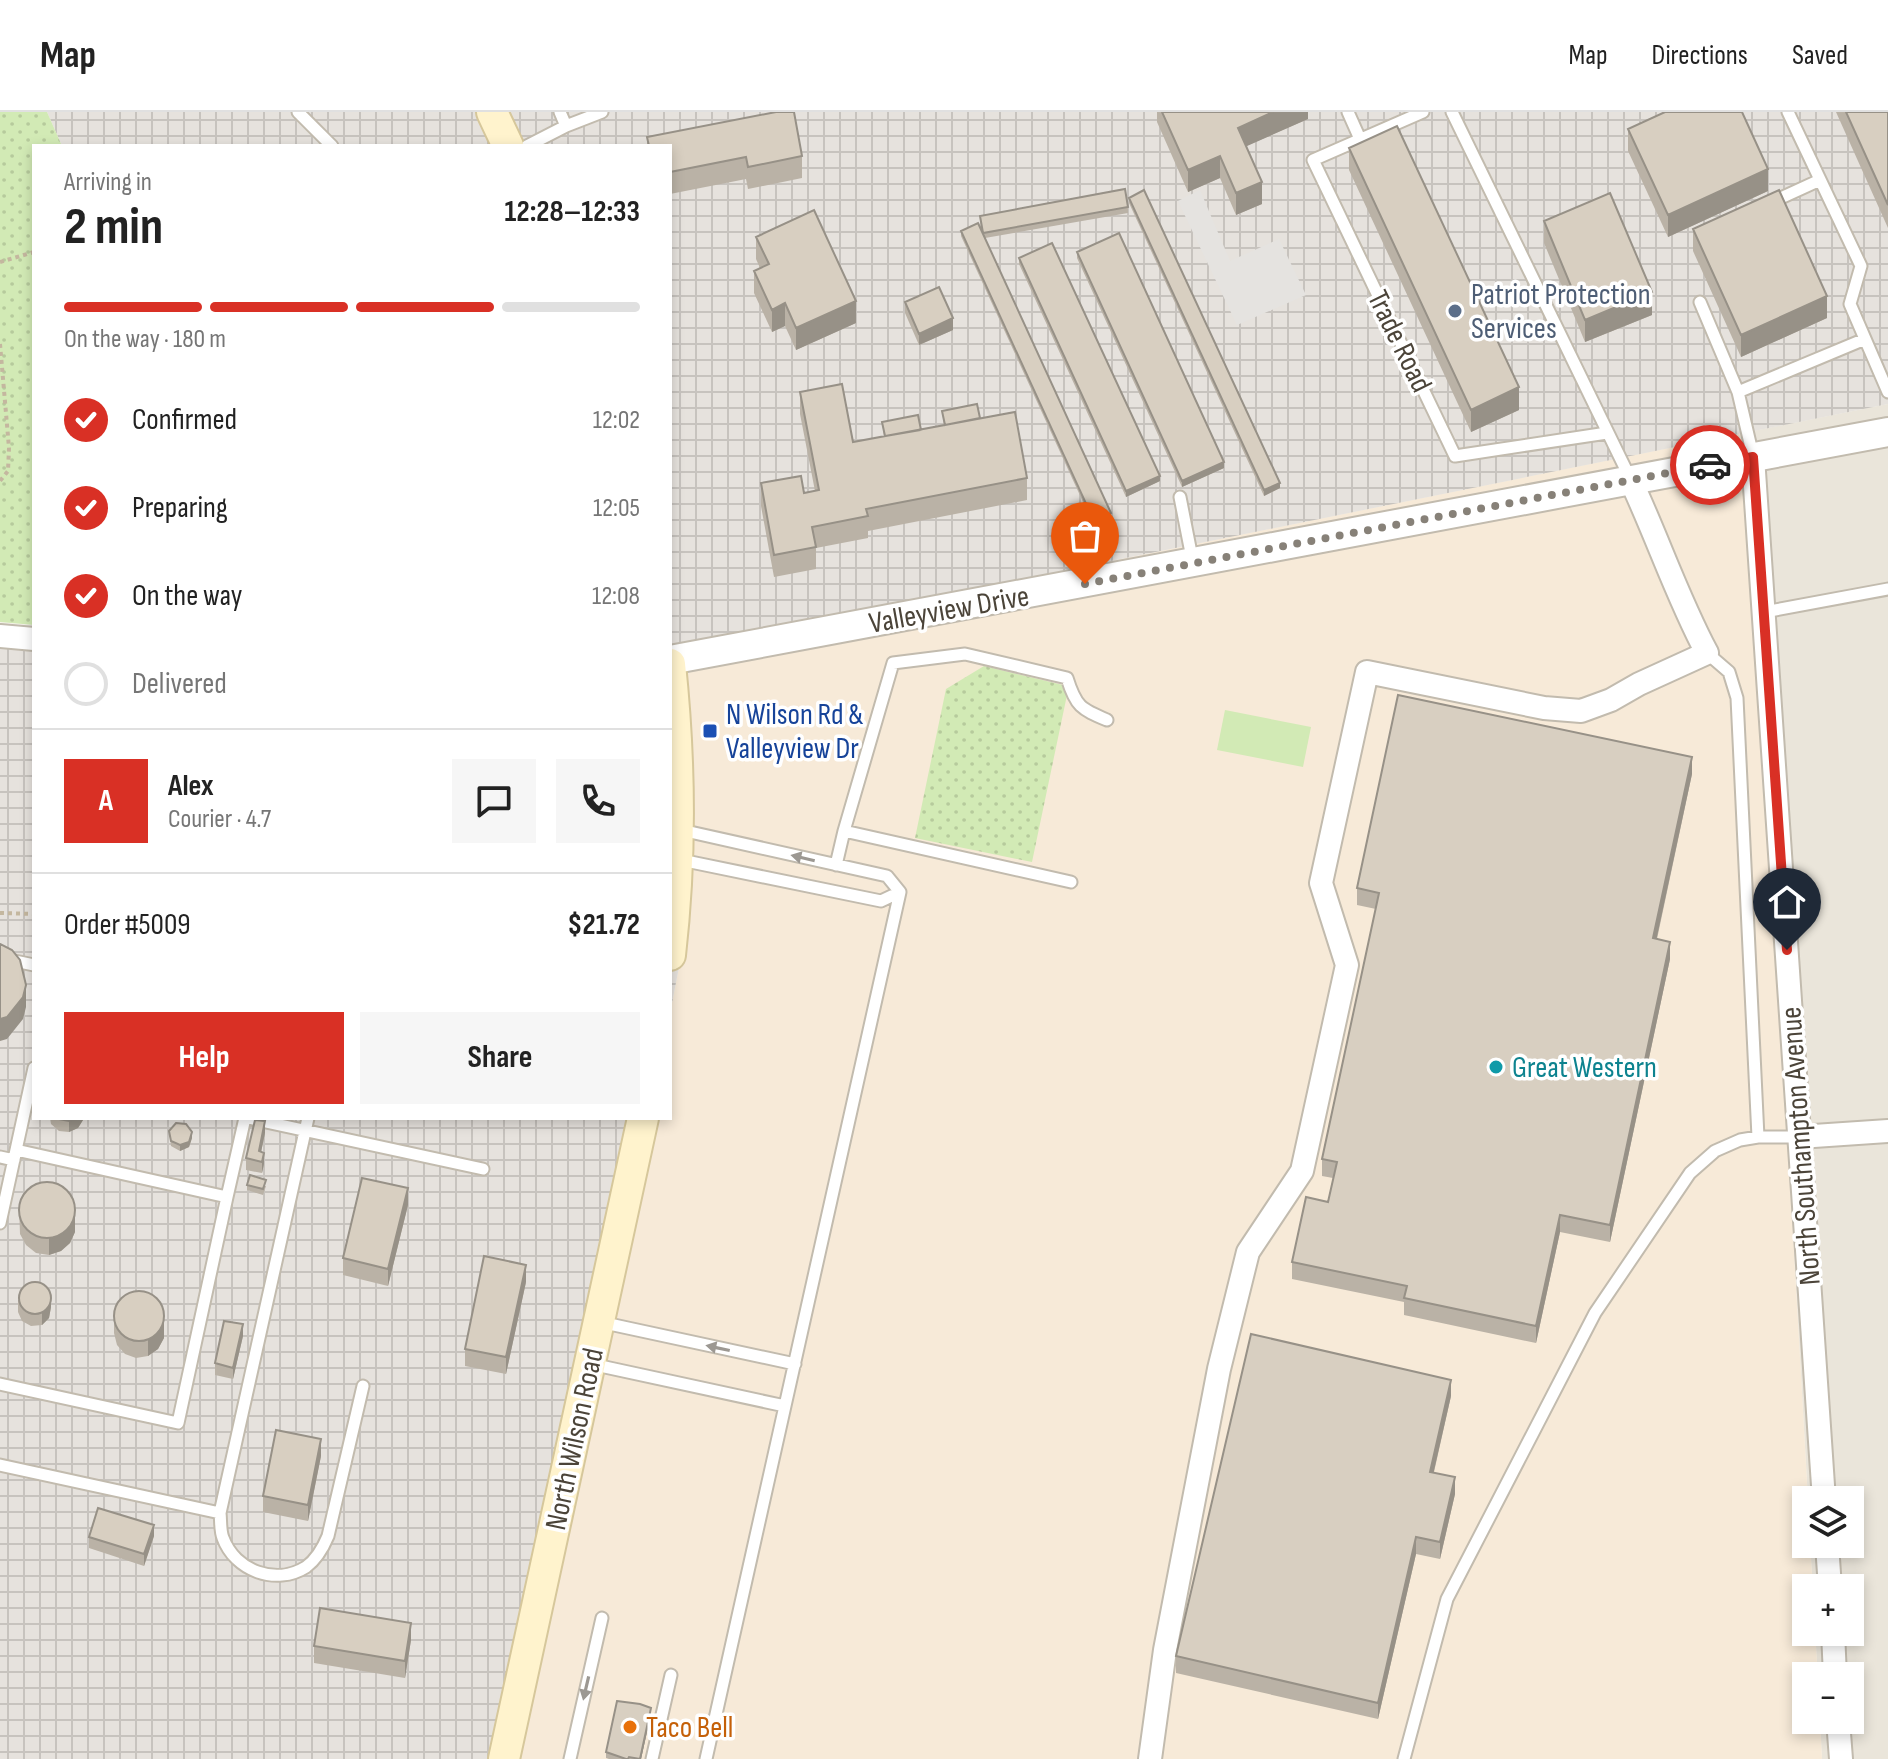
<!DOCTYPE html>
<meta charset="utf-8">
<style>
body{margin:0;font-family:"Sofia Sans Condensed",sans-serif;background:#f6f6f6;color:#222;height:100vh;display:flex;flex-direction:column;font-size:30px;white-space:nowrap}
*{box-sizing:border-box;margin:0}
p{font-size:26px;color:#767676}
.icon{flex:none;width:44px;height:44px;fill:none;stroke:currentColor;stroke-width:2;stroke-linecap:round;stroke-linejoin:round}
.map{position:relative;flex:1;overflow:hidden}
.side{position:absolute;left:32px;top:32px;width:640px;height:976px;display:flex;flex-direction:column;background:#fff;border-radius:0px;box-shadow:0 4px 12px #0003}
.side>*{flex:none}
.tools{position:absolute;left:1792px;top:1374px;display:grid;gap:16px}
.tools a{display:grid;place-items:center;width:72px;height:72px;border-radius:0px;background:#fff;box-shadow:0 4px 12px #0003;font-size:40px}
.pin{position:absolute;display:grid;place-items:center;width:68px;height:68px;color:#fff;margin:-82px -34px;border-radius:50% 50% 50% 0;rotate:-45deg;box-shadow:0 0 8px #0007}
.pin .icon{rotate:45deg}
.courier{position:absolute;display:grid;place-items:center;width:80px;height:80px;margin:-40px;border:6px solid #d93025;border-radius:50%;background:#fff;color:#222;box-shadow:0 2px 10px #0007}
.summary em{font-style:normal;font-weight:700}
.summary div{display:flex;flex-direction:column-reverse}
.summary{display:flex;align-items:center;justify-content:space-between;height:136px;padding:0 32px}
h1{font-size:52px;font-weight:700;line-height:60px}
.bar{display:grid;grid-template-columns:repeat(4,1fr);gap:12px 8px;align-content:center;height:96px;padding:0 32px}
.bar i{height:10px;border-radius:6px;background:#e0e0e0}
.bar .active{background:#d93025}
.bar p{grid-column:span 4}
.line{display:flex;align-items:center;gap:20px;padding:0 32px;border-top:2px solid #e0e0e0}
.line div{flex:1}
.round{display:grid;place-items:center;flex:none;width:84px;height:84px;border-radius:0px;background:#f6f6f6}
ol{padding:0 32px;list-style:none}
li{display:flex;align-items:center;gap:24px;height:88px}
li p{margin-inline-start:auto}
li .icon{padding:8px;border-radius:50%;background:#d93025;color:#fff;stroke-width:4}
li:last-child{color:#767676}
li i{width:44px;height:44px;border:4px solid #e0e0e0;border-radius:50%}
.cta{display:flex;gap:16px;margin-top:auto;padding:16px 32px}
.cta a{flex:1;height:92px;border-radius:0px;background:#d93025;color:#fff;font-size:32px;font-weight:700;line-height:92px;text-align:center}
.cta a+a{background:#f6f6f6;color:#222}
header{display:flex;align-items:center;gap:48px;box-sizing:border-box;height:112px;padding:0 40px;background:#fff;border-bottom:2px solid #e0e0e0}
header strong{font-size:38px}
nav{display:flex;gap:44px;margin-inline-start:auto;font-size:28px}
.map>svg:first-child{display:block}
.residential{fill:#eae5da}
.commercial{fill:#f7ead8}
.industrial{fill:url(#industrial-grid)}
.grass{fill:url(#grass-dots)}
.green{fill:#d2eab5}
.parking{fill:#e5e3e0}
.lines{fill:none;stroke-linecap:round;stroke-linejoin:round}
.service-casing{stroke:#c2bbae;stroke-width:15}
.minor-casing{stroke:#c2bbae;stroke-width:26}
.tertiary-casing{stroke:#c2bbae;stroke-width:32}
.secondary-casing{stroke:#d6c79b;stroke-width:34}
.path{stroke:#c4b79f;stroke-width:4;stroke-dasharray:4 4;stroke-linecap:butt}
.service{stroke:#fff;stroke-width:11}
.minor{stroke:#fff;stroke-width:22}
.tertiary{stroke:#fff;stroke-width:28}
.secondary{stroke:#fff3cd;stroke-width:30}
.wall{fill:#bab2a6}
.shaded-wall{fill:#979187}
.building{fill:#d8cfc1;stroke:#979187;stroke-width:2}
.oneway{fill:#9c9892}
.done{stroke:#878178;stroke-width:8;stroke-dasharray:0 14.4}
.route{stroke:#d93025;stroke-width:10}
.service-dot{fill:#5c6f8a;stroke:#fff;stroke-width:3}
.transit-dot{fill:#1a4fb4;stroke:#fff;stroke-width:3}
.culture-dot{fill:#0f9aa8;stroke:#fff;stroke-width:3}
.food-dot{fill:#e8710a;stroke:#fff;stroke-width:3}
.labels{text-anchor:middle;stroke-width:7;stroke-linejoin:round;paint-order:stroke}
.service-label{font-size:30px;fill:#4e5e75;stroke:#fff;text-anchor:start}
.street-label{font-size:30px;fill:#4b4439;stroke:#fff}
.transit-label{font-size:30px;fill:#164399;stroke:#fff;text-anchor:start}
.culture-label{font-size:30px;fill:#0d838f;stroke:#fff;text-anchor:start}
.food-label{font-size:30px;fill:#c56008;stroke:#fff;text-anchor:start}
</style>
<header>
<strong>Map</strong>
<nav><a>Map</a><a>Directions</a><a>Saved</a></nav>
</header>
<div class="map">
<svg width="1888" height="1647" viewBox="0 0 1888 1647">
<defs>
<pattern id="industrial-grid" width="8" height="8" patternUnits="userSpaceOnUse" patternTransform="scale(2)"><rect width="8" height="8" fill="#e6e2dd"/><path d="M0 4h8M4 0v8" fill="none" stroke="#c7c3be"/></pattern>
<pattern id="grass-dots" width="8" height="8" patternUnits="userSpaceOnUse" patternTransform="scale(2)"><rect width="8" height="8" fill="#d2eab5"/><path d="M2 2h.1M6 6h.1" fill="none" stroke="#b6ca9c" stroke-width="1.8" stroke-linecap="round"/></pattern>
</defs>
<rect width="100%" height="100%" fill="#f6f3ec"/>
<!-- residential -->
<path class="residential" d="M 1888,292 L 1888,1647 L 1822,1647 L 1820,1608 L 1850,1608 L 1850,1564 L 1818,1564 L 1815,1520 L 1850,1520 L 1850,1476 L 1813,1476 L 1810,1432 L 1850,1432 L 1850,1388 L 1808,1388 L 1748,320 Z"/>
<!-- commercial -->
<path class="commercial" d="M 1748,320 L 1808,1388 L 1806,1432 L 1810,1432 L 1813,1476 L 1806,1476 L 1806,1520 L 1815,1520 L 1818,1564 L 1806,1564 L 1806,1608 L 1820,1608 L 1822,1647 L 508,1647 L 649,1006 L 670,1006 L 670,901 L 685,825 L 671,538 Z"/>
<!-- industrial -->
<path class="industrial" d="M 47,0 L 1888,0 L 1888,292 L 671,538 L 685,825 L 670,901 L 670,34 L 62,34 Z
M 34,513 L 34,1006 L 649,1006 L 508,1647 L 0,1647 L 0,516 Z"/>
<!-- grass -->
<path class="grass" d="M 0,0 L 47,0 L 62,34 L 34,34 L 34,513 L 0,510 Z
M 984,554 L 1063,573 L 1067,583 L 1032,750 L 915,726 L 946,577 Z"/>
<!-- green -->
<path class="green" d="M 1225,598 L 1311,615 L 1303,655 L 1217,638 Z"/>
<!-- parking -->
<path class="parking" d="M 1200,78 L 1230,149 L 1279,127 L 1306,183 L 1237,213 L 1178,89 Z"/>
<g class="lines">
<!-- service casing -->
<g class="service-casing">
<path id="service" d="M 298,0 L 332,34
M 560,0 L 566,14
M 1348,0 L 1360,27
M 1423,0 L 1313,48 L 1455,344 L 1607,321
M 1452,0 L 1630,366
M 1788,0 L 1861,154 L 1850,192 L 1888,280
M 527,34 L 566,14 L 602,0
M 1770,91 L 1820,68
M 1700,190 L 1738,280
M 1753,344 L 1738,280 L 1865,227
M 1180,385 L 1193,451
M 1764,500 L 1888,477
M 1707,541 L 1729,560 L 1737,586 L 1758,1025
M 681,718 L 887,764 L 900,780
M 681,748 L 881,789 L 900,780
M 836,753 L 844,719
M 1071,770 L 844,719 L 893,551 L 965,542 L 1067,566 C 1076,595 1081,597 1107,608
M 0,846 L 34,853
M 34,956 L 16,1038 L 227,1085 L 245,1006
M 248,1006 L 483,1057
M 308,1006 L 220,1401 C 221,1409 220,1419 223,1426 C 235,1459 276,1474 306,1455 C 317,1447 323,1436 328,1424 L 363,1274
M 0,1045 L 14,1048
M 0,1111 L 16,1038
M 600,1210 L 795,1252
M 591,1252 L 785,1294
M 0,1272 L 178,1311 L 227,1085
M 0,1353 L 220,1401
M 570,1647 L 602,1506
M 652,1647 L 671,1563
M 706,1647 L 900,780
M 1404,1647 L 1447,1487 L 1595,1201 L 1690,1061 L 1715,1039 L 1740,1028 L 1758,1025 L 1799,1025"/>
</g>
<!-- minor casing -->
<g class="minor-casing">
<path id="minor" d="M 1753,345 L 1824,1388
M 0,524 L 34,527
M 1799,1025 L 1888,1019
M 1827,1432 L 1830,1476
M 1833,1520 L 1835,1564
M 1838,1608 L 1841,1647
M 1150,1647 L 1165,1538 L 1219,1257 L 1248,1140 L 1302,1059 L 1347,853 L 1321,771 L 1367,560 L 1544,596 L 1581,599 L 1611,588 L 1639,572 L 1707,541 C 1677,485 1657,424 1630,367"/>
</g>
<!-- tertiary casing -->
<g class="tertiary-casing">
<path id="tertiary" d="M 670,548 C 1076,473 1482,395 1888,320"/>
</g>
<!-- secondary casing -->
<g class="secondary-casing">
<path id="secondary" d="M 492,0 L 508,34
M 670,552 C 680,648 681,747 670,843
M 504,1647 L 643,1006"/>
</g>
<!-- path -->
<path class="path" d="M 0,150 L 34,140
M 0,232 L 9,336 L 8,359 L 0,369
M 0,801 L 34,802"/>
<!-- service -->
<use href="#service" class="service"/>
<!-- minor -->
<use href="#minor" class="minor"/>
<!-- tertiary -->
<use href="#tertiary" class="tertiary"/>
<!-- secondary -->
<use href="#secondary" class="secondary"/>
</g>
<!-- wall -->
<path class="wall" d="M 1157,0 L 1308,0 L 1308,7 L 1246,34 L 1262,92 L 1236,103 L 1220,66 L 1188,80 L 1157,10 Z
M 1836,0 L 1888,0 L 1888,116 Z
M 1628,17 L 1768,79 L 1668,125 L 1628,39 Z
M 647,25 L 802,44 L 802,66 L 748,77 L 746,67 L 670,82 L 670,34 L 647,34 Z
M 1349,36 L 1519,298 L 1471,320 L 1349,58 Z
M 1129,86 L 1280,376 L 1264,384 L 1129,91 Z
M 1128,95 L 1128,101 L 985,126 L 1111,406 L 1094,414 L 961,124 L 961,119 L 981,118 L 980,104 Z
M 1544,109 L 1652,203 L 1585,230 L 1544,131 Z
M 1693,117 L 1827,206 L 1741,245 L 1693,139 Z
M 756,125 L 856,211 L 796,238 L 785,214 L 772,220 L 754,181 L 754,159 L 760,156 L 756,147 Z
M 1077,140 L 1224,356 L 1182,375 L 1077,146 Z
M 1019,146 L 1160,369 L 1126,385 L 1019,152 Z
M 905,190 L 953,218 L 919,233 L 905,201 Z
M 800,280 L 853,330 L 884,324 L 882,310 L 921,318 L 944,313 L 942,299 L 980,306 L 1027,366 L 1027,388 L 868,419 L 868,426 L 816,436 L 816,457 L 774,465 L 761,394 L 761,371 L 804,381 L 815,379 L 800,302 Z
M 1692,662 L 1657,827 L 1670,847 L 1610,1130 L 1560,1120 L 1536,1231 L 1404,1203 L 1404,1190 L 1292,1167 L 1292,1150 L 1328,1090 L 1333,1066 L 1322,1064 L 1322,1047 L 1376,797 L 1357,793 L 1357,776 Z
M 50,1006 L 84,1006 L 83,1008 L 78,1016 L 69,1020 L 59,1019 L 51,1012 Z
M 169,1019 L 192,1026 L 189,1035 L 180,1039 L 171,1034 Z
M 265,1021 L 261,1040 L 264,1052 L 262,1061 L 246,1058 L 246,1046 Z
M 247,1073 L 266,1074 L 263,1083 L 247,1078 Z
M 19,1093 L 75,1120 L 70,1131 L 61,1139 L 49,1143 L 36,1141 L 26,1133 L 20,1122 Z
M 408,1093 L 388,1174 L 343,1163 L 343,1146 Z
M 526,1170 L 506,1262 L 465,1254 L 465,1237 Z
M 18,1188 L 51,1195 L 49,1206 L 42,1213 L 31,1214 L 22,1209 L 18,1200 Z
M 114,1205 L 164,1226 L 158,1237 L 148,1244 L 136,1246 L 125,1242 L 117,1233 L 114,1221 Z
M 243,1224 L 233,1267 L 215,1263 L 215,1251 Z
M 1451,1284 L 1434,1360 L 1455,1382 L 1440,1447 L 1416,1442 L 1378,1607 L 1176,1561 L 1176,1544 Z
M 321,1344 L 308,1409 L 263,1400 L 263,1384 Z
M 154,1424 L 144,1454 L 89,1436 L 89,1425 Z
M 411,1528 L 405,1566 L 314,1551 L 314,1534 Z
M 651,1602 L 641,1647 L 609,1647 L 606,1646 L 606,1640 Z"/>
<!-- shaded-wall -->
<path class="shaded-wall" d="M 1273,0 L 1308,0 L 1308,7 L 1238,38 L 1238,16 Z
M 1220,44 L 1220,66 L 1188,80 L 1188,58 Z
M 1768,57 L 1768,79 L 1668,125 L 1668,103 Z
M 1262,70 L 1262,92 L 1236,103 L 1236,81 Z
M 1652,180 L 1652,203 L 1585,230 L 1585,208 Z
M 1827,184 L 1827,206 L 1741,245 L 1741,223 Z
M 856,189 L 856,211 L 796,238 L 796,216 Z
M 785,191 L 785,214 L 772,220 L 772,198 Z
M 953,206 L 953,218 L 919,233 L 919,222 Z
M 1519,275 L 1519,298 L 1471,320 L 1471,298 Z
M 1224,350 L 1224,356 L 1182,375 L 1182,369 Z
M 1160,364 L 1160,369 L 1126,385 L 1126,379 Z
M 1280,371 L 1280,376 L 1264,384 L 1264,378 Z
M 1111,401 L 1111,406 L 1094,414 L 1094,409 Z
M 1692,645 L 1692,662 L 1653,843 L 1653,826 Z
M 1670,830 L 1670,847 L 1610,1130 L 1610,1113 Z
M 26,873 L 26,895 L 23,907 L 7,927 L 0,929 L 0,907 Z
M 75,1006 L 83,1006 L 83,1008 L 78,1016 L 69,1020 L 69,1009 Z
M 265,1009 L 265,1021 L 259,1050 L 259,1039 Z
M 192,1020 L 192,1026 L 189,1035 L 180,1039 L 180,1033 Z
M 264,1041 L 264,1052 L 262,1061 L 262,1050 Z
M 408,1076 L 408,1093 L 388,1174 L 388,1157 Z
M 75,1103 L 75,1120 L 70,1131 L 61,1139 L 49,1143 L 49,1126 Z
M 1560,1103 L 1560,1120 L 1536,1231 L 1536,1214 Z
M 526,1153 L 526,1170 L 506,1262 L 506,1245 Z
M 51,1184 L 51,1195 L 49,1206 L 42,1213 L 42,1201 Z
M 164,1209 L 164,1226 L 158,1237 L 148,1244 L 148,1227 Z
M 243,1212 L 243,1224 L 233,1267 L 233,1256 Z
M 1451,1268 L 1451,1284 L 1430,1376 L 1430,1360 Z
M 321,1327 L 321,1344 L 308,1409 L 308,1393 Z
M 1455,1365 L 1455,1382 L 1440,1447 L 1440,1430 Z
M 154,1413 L 154,1424 L 144,1454 L 144,1442 Z
M 1416,1425 L 1416,1442 L 1378,1607 L 1378,1591 Z
M 411,1511 L 411,1528 L 405,1566 L 405,1549 Z
M 651,1596 L 651,1602 L 641,1647 L 640,1647 Z"/>
<!-- building -->
<path class="building" d="M 776,0 L 794,0 L 802,44 L 748,55 L 746,45 L 670,60 L 670,34 L 649,34 L 647,25 Z
M 1162,0 L 1273,0 L 1238,16 L 1262,70 L 1236,81 L 1220,44 L 1188,58 Z
M 1665,0 L 1742,0 L 1768,57 L 1668,103 L 1628,17 Z
M 1846,0 L 1888,0 L 1888,93 Z
M 1397,14 L 1519,275 L 1471,298 L 1349,36 Z
M 1125,77 L 1128,95 L 983,121 L 980,104 Z
M 1144,78 L 1280,371 L 1264,378 L 1129,86 Z
M 1779,78 L 1827,184 L 1741,223 L 1693,117 Z
M 1610,81 L 1652,180 L 1585,208 L 1544,109 Z
M 814,98 L 856,189 L 796,216 L 785,191 L 772,198 L 754,159 L 769,152 L 756,125 Z
M 978,111 L 1111,401 L 1094,409 L 961,119 Z
M 1119,121 L 1224,350 L 1182,369 L 1077,140 Z
M 1052,131 L 1160,364 L 1126,379 L 1019,146 Z
M 939,175 L 953,206 L 919,222 L 905,190 Z
M 842,272 L 853,330 L 1015,300 L 1027,366 L 866,397 L 868,404 L 812,415 L 816,435 L 774,443 L 761,371 L 801,364 L 804,381 L 819,378 L 800,280 Z
M 977,292 L 980,306 L 945,313 L 942,299 Z
M 918,303 L 921,318 L 885,324 L 882,310 Z
M 1398,583 L 1692,645 L 1653,826 L 1670,830 L 1610,1113 L 1560,1103 L 1536,1214 L 1404,1186 L 1407,1174 L 1292,1150 L 1306,1085 L 1328,1090 L 1337,1050 L 1322,1047 L 1379,781 L 1357,776 Z
M 0,832 L 12,838 L 20,848 L 26,873 L 23,885 L 7,905 L 0,907 Z
M 57,1006 L 75,1006 L 69,1009 L 59,1007 Z
M 255,1008 L 265,1009 L 259,1039 L 264,1041 L 262,1050 L 246,1046 Z
M 176,1011 L 186,1012 L 192,1020 L 189,1030 L 180,1033 L 171,1029 L 169,1019 Z
M 250,1063 L 266,1068 L 263,1077 L 247,1073 Z
M 362,1066 L 408,1076 L 388,1157 L 343,1146 Z
M19 1098a28 28 0 1 1 56 0a28 28 0 1 1-56 0Z
M 484,1144 L 526,1153 L 506,1245 L 465,1237 Z
M19 1186a16 16 0 1 1 32 0a16 16 0 1 1-32 0Z
M114 1204a25 25 0 1 1 50 0a25 25 0 1 1-50 0Z
M 224,1209 L 243,1212 L 233,1256 L 215,1251 Z
M 1251,1222 L 1451,1268 L 1430,1360 L 1455,1365 L 1440,1430 L 1416,1425 L 1378,1591 L 1176,1544 Z
M 276,1318 L 321,1327 L 308,1393 L 263,1384 Z
M 98,1396 L 154,1413 L 144,1442 L 89,1425 Z
M 320,1496 L 411,1511 L 405,1549 L 314,1534 Z
M 617,1589 L 640,1592 L 651,1596 L 640,1647 L 629,1645 L 628,1647 L 626,1647 L 606,1640 Z"/>
<!-- one-way arrows -->
<defs><path id="oneway-solid" d="M-6-.8H1V-3.2L6.5 0L1 3.2V.8H-6Z" transform="scale(2)"/></defs>
<g class="oneway">
<use href="#oneway-solid" transform="translate(803 746) rotate(-167)"/>
<use href="#oneway-solid" transform="translate(718 1236) rotate(-168)"/>
<use href="#oneway-solid" transform="translate(586 1576) rotate(103)"/>
</g>
<g class="lines">
<!-- done -->
<path class="done" d="M 1085,472 L 1710,353"/>
<!-- route -->
<path class="route" d="M 1710,353 L 1753,345 L 1787,838"/>
</g>
<!-- markers -->
<circle class="service-dot" cx="1455" cy="199" r="8"/>
<rect class="transit-dot" x="702" y="611" width="16" height="16" rx="4"/>
<circle class="culture-dot" cx="1496" cy="955" r="8"/>
<circle class="food-dot" cx="630" cy="1615" r="8"/>
<g class="labels">
<!-- service labels -->
<g class="service-label">
<text x="1471" y="192">Patriot Protection<tspan x="1471" dy="34">Services</tspan></text>
</g>
<!-- street labels -->
<g class="street-label">
<text transform="translate(1400 229) rotate(64)" y="10">Trade Road</text>
<text transform="translate(949 497) rotate(-10)" y="10">Valleyview Drive</text>
<text transform="translate(1800 1034) rotate(-94)" y="10">North Southampton Avenue</text>
<text transform="translate(574 1327) rotate(-78)" y="10">North Wilson Road</text>
</g>
<!-- transit labels -->
<g class="transit-label">
<text x="726" y="612">N Wilson Rd &amp;<tspan x="726" dy="34">Valleyview Dr</tspan></text>
</g>
<!-- culture labels -->
<g class="culture-label">
<text x="1512" y="965">Great Western</text>
</g>
<!-- food labels -->
<g class="food-label">
<text x="646" y="1625">Taco Bell</text>
</g>
</g>
</svg>
<div class="tools">
<a><svg class="icon" aria-label="layers" viewBox="0 0 24 24"><path d="M12 4l9 5-9 5-9-5zM3 14l9 5 9-5"/></svg></a>
<a>+</a>
<a>−</a>
</div>
<div class="pin" style="left:1085px;top:472px;background:#ea580c"><svg class="icon" aria-label="bag" viewBox="0 0 24 24"><path d="M5 8h14l-1 12H6zM9 8a3 3 0 0 1 6 0"/></svg></div>
<div class="pin" style="left:1787px;top:838px;background:#1f2937"><svg class="icon" aria-label="home" viewBox="0 0 24 24"><path d="M3 11l9-7 9 7M6 9v11h12V9"/></svg></div>
<div class="courier" style="left:1710px;top:353px"><svg class="icon" aria-label="car" viewBox="0 0 24 24"><path d="M5 17H2v-5l4-1 3-4h7l3 4 3 1v5h-3M9 17h6M6 11h13"/><circle cx="7" cy="17" r="2"/><circle cx="17" cy="17" r="2"/></svg></div>
<section class="side">
<div class="summary"><div><h1>2 min</h1><p>Arriving in</p></div><em>12:28–12:33</em></div>
<div class="bar"><i class="active"></i><i class="active"></i><i class="active"></i><i></i><p>On the way · 180 m</p></div>
<ol>
<li><svg class="icon" aria-label="check" viewBox="0 0 24 24"><path d="M5 12l5 5 9-10"/></svg>Confirmed<p>12:02</p></li>
<li><svg class="icon" aria-label="check" viewBox="0 0 24 24"><path d="M5 12l5 5 9-10"/></svg>Preparing<p>12:05</p></li>
<li><svg class="icon" aria-label="check" viewBox="0 0 24 24"><path d="M5 12l5 5 9-10"/></svg>On the way<p>12:08</p></li>
<li><i></i>Delivered</li>
</ol>
<div class="line" style="height:144px"><b class="round" style="background:#d93025;color:#fff">A</b><div><b>Alex</b><p>Courier · 4.7</p></div><a class="round"><svg class="icon" aria-label="chat" viewBox="0 0 24 24"><path d="M4 5h16v11H9l-5 4z"/></svg></a><a class="round"><svg class="icon" aria-label="phone" viewBox="0 0 24 24"><path d="M5 4h4l2 5-3 2q2 4 5 5l2-3 5 2v4C11 20 4 13 5 4z"/></svg></a></div>
<div class="line" style="height:104px"><div>Order #5009</div><b>$21.72</b></div>
<div class="cta"><a>Help</a><a>Share</a></div>
</section>
</div>
